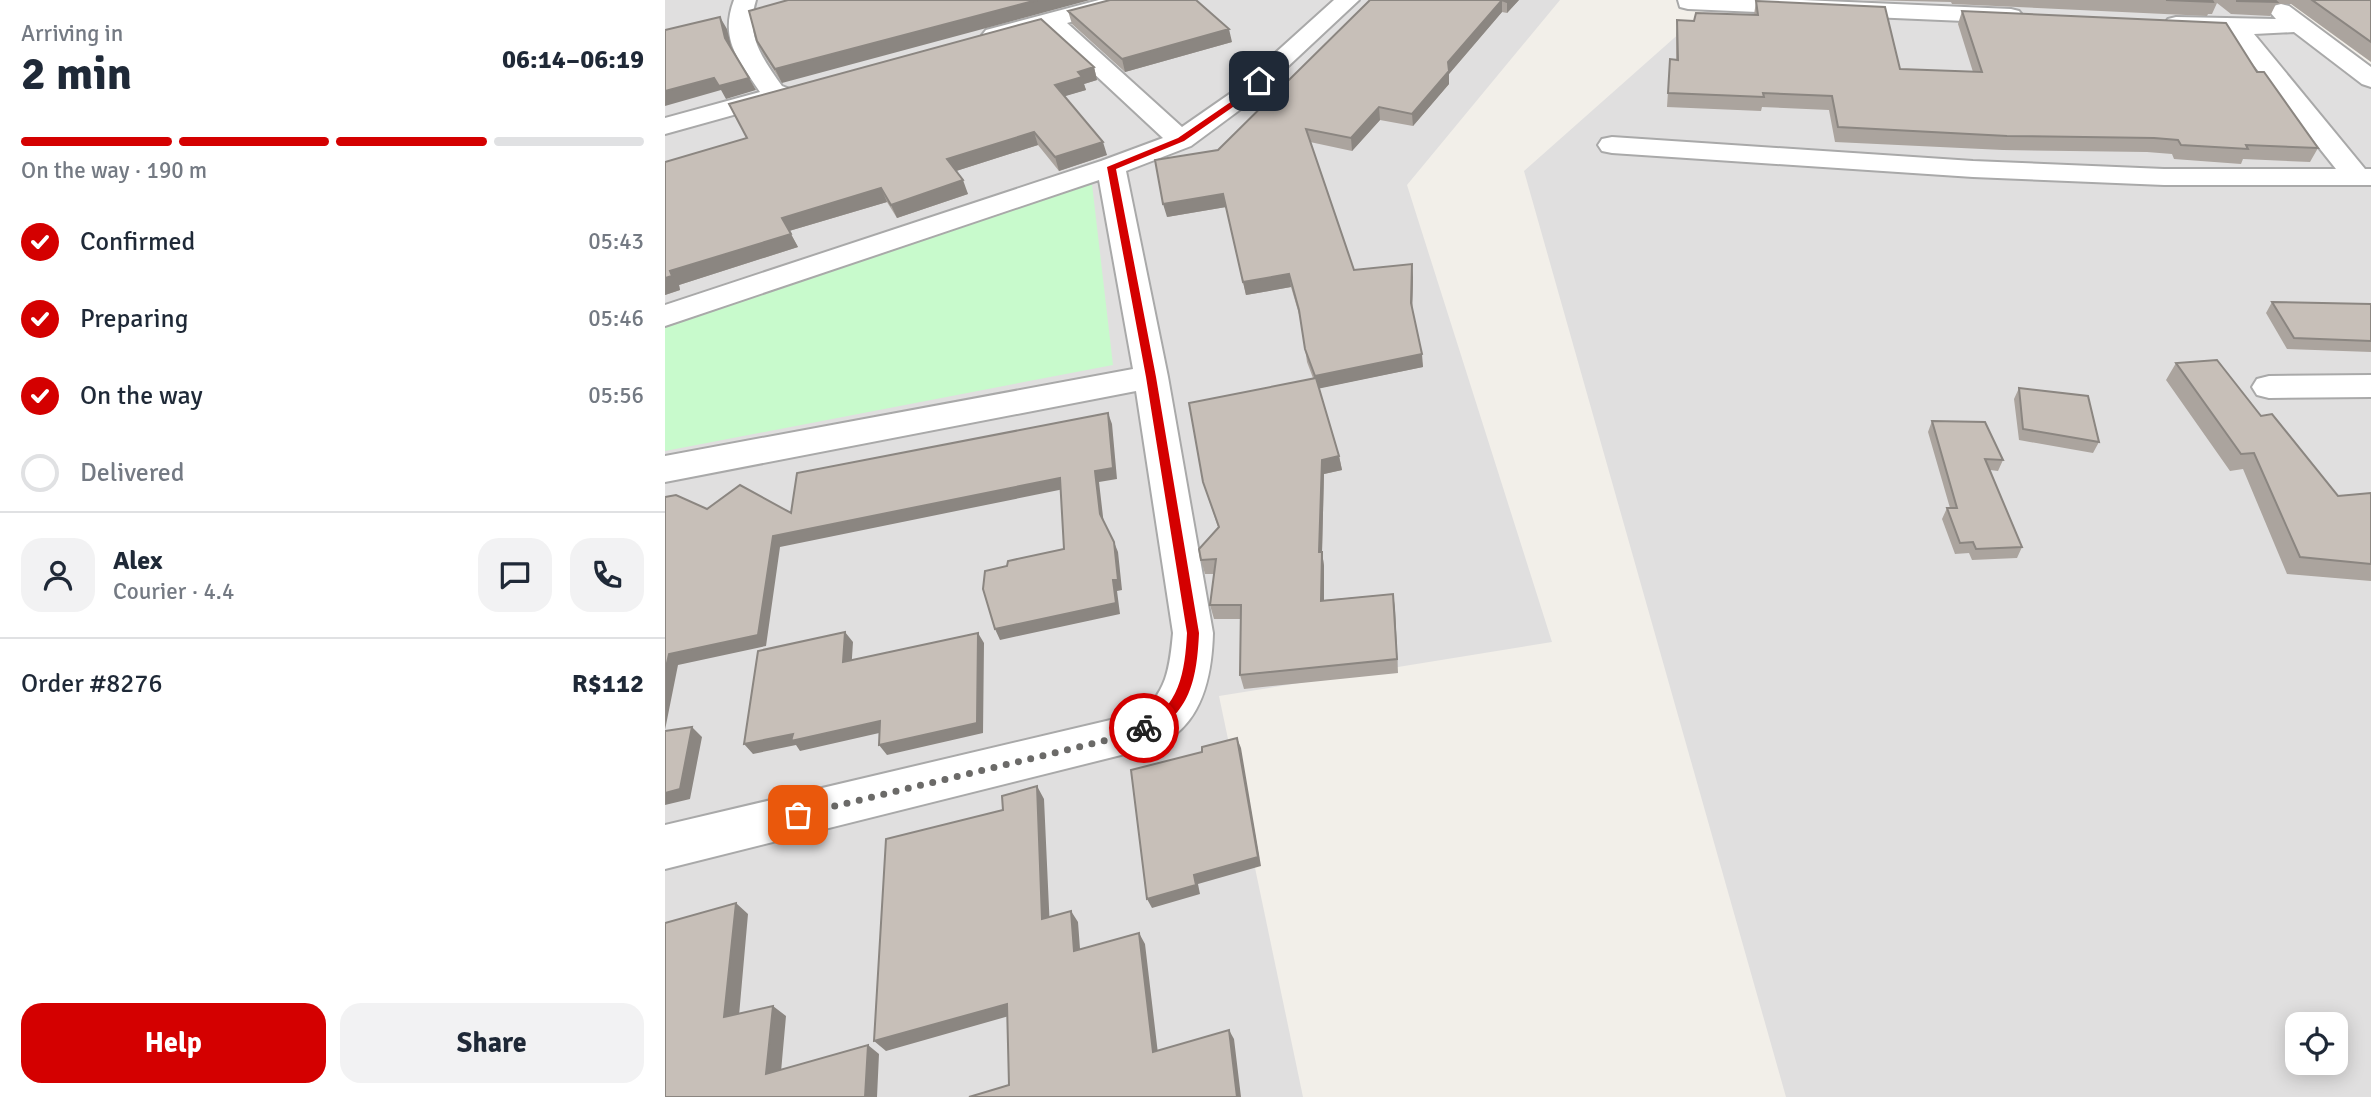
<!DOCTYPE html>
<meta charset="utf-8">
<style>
body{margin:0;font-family:Signika,sans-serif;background:#f2f2f3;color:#1f2937;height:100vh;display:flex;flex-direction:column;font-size:26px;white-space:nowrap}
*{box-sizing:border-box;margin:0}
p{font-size:23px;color:#747a83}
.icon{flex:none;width:38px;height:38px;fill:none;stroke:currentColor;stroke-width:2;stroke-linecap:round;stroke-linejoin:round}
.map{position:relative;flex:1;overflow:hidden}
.side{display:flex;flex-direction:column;background:#fff;width:665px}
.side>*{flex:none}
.controls{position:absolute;left:1620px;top:1012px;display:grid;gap:14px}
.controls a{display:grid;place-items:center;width:63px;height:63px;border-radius:14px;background:#fff;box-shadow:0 4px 18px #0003;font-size:35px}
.pin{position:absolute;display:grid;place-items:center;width:60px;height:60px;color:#fff;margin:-30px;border-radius:14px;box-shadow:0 4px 10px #0006}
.courier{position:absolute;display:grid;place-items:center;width:70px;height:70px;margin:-35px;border:5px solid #d40000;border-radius:50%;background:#fff;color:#222;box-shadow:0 2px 9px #0007}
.overview em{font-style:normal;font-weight:700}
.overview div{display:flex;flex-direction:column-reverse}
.overview{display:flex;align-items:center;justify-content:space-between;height:119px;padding:0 21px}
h1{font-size:46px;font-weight:700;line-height:52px}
.bar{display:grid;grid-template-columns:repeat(4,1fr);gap:10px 7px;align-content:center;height:84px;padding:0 21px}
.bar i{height:9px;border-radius:5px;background:#e0e1e3}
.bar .current{background:#d40000}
.bar p{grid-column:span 4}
.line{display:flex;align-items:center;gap:18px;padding:0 21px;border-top:2px solid #e0e1e3}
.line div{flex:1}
.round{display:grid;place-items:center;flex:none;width:74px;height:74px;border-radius:21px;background:#f2f2f3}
ol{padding:0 21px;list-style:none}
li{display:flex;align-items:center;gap:21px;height:77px}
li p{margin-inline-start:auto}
li .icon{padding:7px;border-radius:50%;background:#d40000;color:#fff;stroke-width:4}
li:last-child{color:#747a83}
li i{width:38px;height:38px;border:4px solid #e0e1e3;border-radius:50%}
.cta{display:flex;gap:14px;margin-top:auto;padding:14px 21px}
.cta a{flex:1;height:80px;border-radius:21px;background:#d40000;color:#fff;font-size:28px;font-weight:700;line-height:80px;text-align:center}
.cta a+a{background:#f2f2f3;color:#1f2937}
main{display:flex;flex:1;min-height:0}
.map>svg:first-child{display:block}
.residential{fill:#e0dfdf;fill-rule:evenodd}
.park{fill:#c8facc}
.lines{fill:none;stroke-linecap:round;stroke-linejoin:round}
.street-casing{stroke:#a9a9a9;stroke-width:4}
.street{fill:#fff;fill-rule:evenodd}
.wall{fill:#aba49e}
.shaded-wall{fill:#8b8681}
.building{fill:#c7bfb8;stroke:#8b8681;stroke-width:2}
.route{fill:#d40000}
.done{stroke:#6b6a68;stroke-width:7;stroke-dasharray:0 12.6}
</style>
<main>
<section class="side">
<div class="overview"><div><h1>2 min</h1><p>Arriving in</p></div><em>06:14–06:19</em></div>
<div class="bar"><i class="current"></i><i class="current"></i><i class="current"></i><i></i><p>On the way · 190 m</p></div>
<ol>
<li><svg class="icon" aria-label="check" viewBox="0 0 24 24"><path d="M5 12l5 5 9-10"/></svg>Confirmed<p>05:43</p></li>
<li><svg class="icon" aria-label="check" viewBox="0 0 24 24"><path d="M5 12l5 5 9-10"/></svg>Preparing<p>05:46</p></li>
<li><svg class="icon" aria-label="check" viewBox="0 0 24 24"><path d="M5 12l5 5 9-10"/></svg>On the way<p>05:56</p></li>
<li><i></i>Delivered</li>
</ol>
<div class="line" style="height:126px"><a class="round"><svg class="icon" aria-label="person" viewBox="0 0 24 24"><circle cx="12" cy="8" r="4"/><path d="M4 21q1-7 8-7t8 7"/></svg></a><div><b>Alex</b><p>Courier · 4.4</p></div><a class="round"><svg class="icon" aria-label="chat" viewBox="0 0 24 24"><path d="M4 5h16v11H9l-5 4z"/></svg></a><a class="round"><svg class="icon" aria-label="phone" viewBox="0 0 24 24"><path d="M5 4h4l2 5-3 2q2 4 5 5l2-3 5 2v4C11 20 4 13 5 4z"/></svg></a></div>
<div class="line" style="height:91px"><div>Order #8276</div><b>R$112</b></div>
<div class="cta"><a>Help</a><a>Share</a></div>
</section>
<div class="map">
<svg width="1706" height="1097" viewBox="0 0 1706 1097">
<rect width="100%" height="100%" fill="#f2efe9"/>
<!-- residential -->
<path class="residential" d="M 0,0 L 895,0 L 742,185 L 887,642 L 554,696 L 638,1097 L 0,1097 Z
M 1052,0 L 1602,0 L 1706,79 L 1706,1097 L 1121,1097 L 859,171 ZM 1633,1024 L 1671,1024 L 1671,1062 L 1633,1062 Z"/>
<!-- park -->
<path class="park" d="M 427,184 L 448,365 L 0,451 L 0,327 Z"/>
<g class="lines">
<!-- street casing -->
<g class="street-casing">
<path id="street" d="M 69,0 L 91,0 C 80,35 97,58 117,86 L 125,89 L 129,94 L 119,101 L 0,134 L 0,118 L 95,92 C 74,60 54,40 69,0 Z
M 434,0 L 472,0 L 469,5 L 402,23 L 517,127 L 566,93 L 669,0 L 694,0 L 584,103 L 526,146 L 461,171 L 503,377 L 548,633 C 547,670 540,713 508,736 C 498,744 484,747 472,751 L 0,869 L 0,825 L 471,714 C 502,697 505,665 508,633 L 471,391 L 0,482 L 0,456 L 468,369 L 434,180 L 0,326 L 0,305 L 436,161 L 498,138 L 381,29 L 329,42 L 321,40 L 317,35 L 321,30 Z
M 1013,0 L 1137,0 L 1346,9 L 1354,11 L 1358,16 L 1354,21 L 1346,23 L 1023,9 L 1015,7 Z
M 1616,4 L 1624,6 L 1706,67 L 1706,87 L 1697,84 L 1629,32 L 1589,34 L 1700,169 L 1706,169 L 1706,185 L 1499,185 L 1308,177 L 947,153 L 937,151 L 933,145 L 937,139 L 947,137 L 1308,161 L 1499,169 L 1671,169 L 1564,34 L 1511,31 L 1503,29 L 1499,24 L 1503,19 L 1511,17 L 1611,19 L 1604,11 L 1608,6 Z
M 1706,375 L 1706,397 L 1604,398 L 1592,395 L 1587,387 L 1592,379 L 1604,376 Z"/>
</g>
<!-- street -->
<use href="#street" class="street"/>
</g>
<!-- wall -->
<path class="wall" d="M 123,0 L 117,83 L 99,55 L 92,41 Z
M 705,0 L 854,0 L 842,13 L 837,12 L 784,74 L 784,84 L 748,126 L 715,120 L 687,151 L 645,142 L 689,270 L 748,277 L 747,309 L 758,367 L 654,388 L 674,456 L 677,470 L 659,474 L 657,552 L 659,566 L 659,600 L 728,594 L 733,673 L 579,689 L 575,675 L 576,619 L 549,619 L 545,605 L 549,574 L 540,574 L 536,560 L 553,527 L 538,482 L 648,378 L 642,362 L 636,321 L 626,287 L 581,295 L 561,207 L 502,217 L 553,150 Z
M 1198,0 L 1706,0 L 1706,62 L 1626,4 L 1611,4 L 1605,16 L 1566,14 L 1552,3 L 1547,14 L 1543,14 L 1542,16 L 1287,4 L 1286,2 Z
M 1091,1 L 1235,69 L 1308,72 L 1293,24 L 1297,11 L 1592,72 L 1653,148 L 1645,162 L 1578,159 L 1576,164 L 1509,159 L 1507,154 L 1482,152 L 1338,150 L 1170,142 L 1164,110 L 1097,107 L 1096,111 L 1002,107 L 1005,59 L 1011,60 L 1011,34 L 1012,20 L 1029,21 L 1089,15 Z
M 403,11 L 567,42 L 460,72 L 407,24 Z
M 429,67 L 432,80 L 419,84 L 421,90 L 399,96 L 442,155 L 394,171 L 373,145 L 291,171 L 303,194 L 232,218 L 222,202 L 124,231 L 133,247 L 14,285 L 15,290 L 0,295 L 0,162 Z
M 1607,302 L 1706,304 L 1706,352 L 1622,349 L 1601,313 Z
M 1511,363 L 1596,416 L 1673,496 L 1706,493 L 1706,581 L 1622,574 L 1578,469 L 1565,471 L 1501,380 Z
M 1354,388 L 1434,442 L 1428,453 L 1354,440 L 1349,399 Z
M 1267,421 L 1338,460 L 1333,471 L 1325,470 L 1357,547 L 1352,558 L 1307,560 L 1304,553 L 1290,554 L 1277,519 L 1282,508 L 1285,508 L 1263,432 Z"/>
<!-- shaded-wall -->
<path class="shaded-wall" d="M 372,0 L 425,0 L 117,83 L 110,69 Z
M 837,0 L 837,12 L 784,74 L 784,84 L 748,126 L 747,114 L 783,62 Z
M 844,0 L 854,0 L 842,13 L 842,2 Z
M 55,17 L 62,29 L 67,50 L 60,38 Z
M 564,29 L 567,42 L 460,72 L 457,59 Z
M 429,67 L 432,80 L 419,84 L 421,90 L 394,98 L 390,85 L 413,72 Z
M 49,78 L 84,78 L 91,90 L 61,99 L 56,90 L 0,106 L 0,91 Z
M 714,107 L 715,120 L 687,151 L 686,138 Z
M 369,132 L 373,145 L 288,172 L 282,159 Z
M 438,142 L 442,155 L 394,171 L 390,157 Z
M 298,180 L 303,194 L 232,218 L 226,205 Z
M 216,188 L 222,202 L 124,231 L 117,218 Z
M 558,194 L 561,207 L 502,217 L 498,204 Z
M 126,234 L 133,247 L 14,285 L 15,290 L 0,295 L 0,278 L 5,271 Z
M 747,264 L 748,277 L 747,316 L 746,303 Z
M 624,274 L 626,287 L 581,295 L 578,282 Z
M 757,354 L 758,367 L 652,389 L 650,376 Z
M 443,413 L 447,424 L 452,479 L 434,482 L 439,525 L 435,514 L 430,471 Z
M 674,456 L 677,470 L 659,474 L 657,552 L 659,566 L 659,615 L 656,601 L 654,552 L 657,460 Z
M 395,478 L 399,489 L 115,547 L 101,646 L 13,665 L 0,730 L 0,672 L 4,654 L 108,536 Z
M 449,542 L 453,552 L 457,590 L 452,591 L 455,614 L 335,640 L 330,629 L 448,580 Z
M 728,594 L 730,608 L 733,673 L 732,659 Z
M 180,632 L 188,642 L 186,673 L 178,662 Z
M 313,633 L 319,643 L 318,733 L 222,755 L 214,745 Z
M 215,721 L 223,731 L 135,751 L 131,745 L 88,754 L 79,744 L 128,734 Z
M 27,727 L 37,737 L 25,799 L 0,805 L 0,793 Z
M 572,738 L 576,748 L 596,866 L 533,884 L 535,894 L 487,908 L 482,899 L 529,875 Z
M 372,786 L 379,799 L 385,930 L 377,919 Z
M 71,903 L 83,914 L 73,1027 L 59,1017 Z
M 406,911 L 413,922 L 416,962 L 409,951 Z
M 474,933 L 480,944 L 494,1062 L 488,1052 Z
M 342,1004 L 351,1014 L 221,1051 L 209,1041 Z
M 108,1006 L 121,1016 L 115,1083 L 101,1074 Z
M 564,1030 L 569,1039 L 576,1097 L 572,1097 Z
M 203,1045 L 214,1054 L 212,1097 L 200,1097 Z"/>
<!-- building -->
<path class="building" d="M 123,0 L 372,0 L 110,69 L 92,41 L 84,11 Z
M 445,0 L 531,0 L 564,29 L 457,59 L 403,11 Z
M 705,0 L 844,0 L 842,2 L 837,0 L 783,62 L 784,71 L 747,114 L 714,107 L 686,138 L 641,129 L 689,270 L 747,264 L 746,303 L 757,354 L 650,376 L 640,349 L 634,310 L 624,274 L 578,282 L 558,194 L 498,204 L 490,160 L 553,150 Z
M 1501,0 L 1547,0 L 1548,2 Z
M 1572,0 L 1610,0 L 1612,2 L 1572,1 Z
M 1647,0 L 1706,0 L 1706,42 Z
M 1091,1 L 1220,7 L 1235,69 L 1317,72 L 1297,11 L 1561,23 L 1592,72 L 1599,72 L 1653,148 L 1581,145 L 1583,149 L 1516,145 L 1513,140 L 1489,138 L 1342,136 L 1173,127 L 1167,96 L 1098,93 L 1099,97 L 1003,93 L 1005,59 L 1013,60 L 1012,20 L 1029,21 L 1031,13 L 1093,15 Z
M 55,17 L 60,38 L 84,78 L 54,86 L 49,78 L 0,91 L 0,30 Z
M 376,19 L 429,67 L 413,72 L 417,77 L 390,85 L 438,142 L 390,157 L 369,132 L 282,159 L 298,180 L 226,205 L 216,188 L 117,218 L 126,234 L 5,271 L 7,276 L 0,278 L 0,162 L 82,138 L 64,104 Z
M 1607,302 L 1706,304 L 1706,341 L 1629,338 Z
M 1552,360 L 1596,416 L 1607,414 L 1673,496 L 1706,493 L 1706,564 L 1635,557 L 1589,453 L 1576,454 L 1511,363 Z
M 651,378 L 674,456 L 657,460 L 654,552 L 657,552 L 656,601 L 728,594 L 732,659 L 575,675 L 576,605 L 545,605 L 551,559 L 536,560 L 534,549 L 554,527 L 538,482 L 524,403 Z
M 1354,388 L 1423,396 L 1434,442 L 1358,429 Z
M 443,413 L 448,468 L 430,471 L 435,514 L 449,542 L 453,580 L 448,580 L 451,603 L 330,629 L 318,589 L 320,571 L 342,566 L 343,561 L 399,549 L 395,478 L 108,536 L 93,635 L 4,654 L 0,672 L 0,497 L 11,495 L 42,509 L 75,485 L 126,513 L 132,473 Z
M 1267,421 L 1320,422 L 1338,460 L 1320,459 L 1357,547 L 1311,549 L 1308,542 L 1295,543 L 1282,508 L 1292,508 Z
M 180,632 L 178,662 L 313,633 L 312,723 L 214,745 L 215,721 L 126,741 L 128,734 L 79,744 L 93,651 Z
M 27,727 L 15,789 L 0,793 L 0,731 Z
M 572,738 L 593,857 L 529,875 L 531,885 L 482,899 L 466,770 L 537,752 L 537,747 Z
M 372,786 L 377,919 L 406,911 L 409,951 L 474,933 L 488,1052 L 564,1030 L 572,1097 L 304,1097 L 344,1085 L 342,1004 L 209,1041 L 221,839 L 338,810 L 337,796 Z
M 71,903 L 59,1017 L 108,1006 L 101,1074 L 203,1045 L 200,1097 L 0,1097 L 0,923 Z"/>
<!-- route -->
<path class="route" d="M 591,80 L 598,81 L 578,100 L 519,141 L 451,169 L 491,377 L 534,633 C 532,676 526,718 479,734 L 473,728 L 475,725 C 515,710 520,670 522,633 L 481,377 L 442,167 L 513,138 L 573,97 Z"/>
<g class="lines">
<!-- done -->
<path class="done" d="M 133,815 L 451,738 L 479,728"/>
</g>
</svg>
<div class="controls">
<a><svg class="icon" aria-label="locate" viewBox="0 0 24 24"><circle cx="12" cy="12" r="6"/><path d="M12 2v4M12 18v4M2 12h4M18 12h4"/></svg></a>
</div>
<div class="pin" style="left:133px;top:815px;background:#ea580c"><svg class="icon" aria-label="bag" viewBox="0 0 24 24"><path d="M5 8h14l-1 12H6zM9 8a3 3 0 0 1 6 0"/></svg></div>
<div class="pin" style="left:594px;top:81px;background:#1f2937"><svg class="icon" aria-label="home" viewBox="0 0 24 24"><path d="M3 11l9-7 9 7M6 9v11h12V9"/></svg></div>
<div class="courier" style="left:479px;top:728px"><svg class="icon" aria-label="bike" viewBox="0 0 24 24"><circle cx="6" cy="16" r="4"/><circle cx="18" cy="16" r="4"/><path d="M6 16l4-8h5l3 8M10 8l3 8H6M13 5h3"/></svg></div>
</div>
</main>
